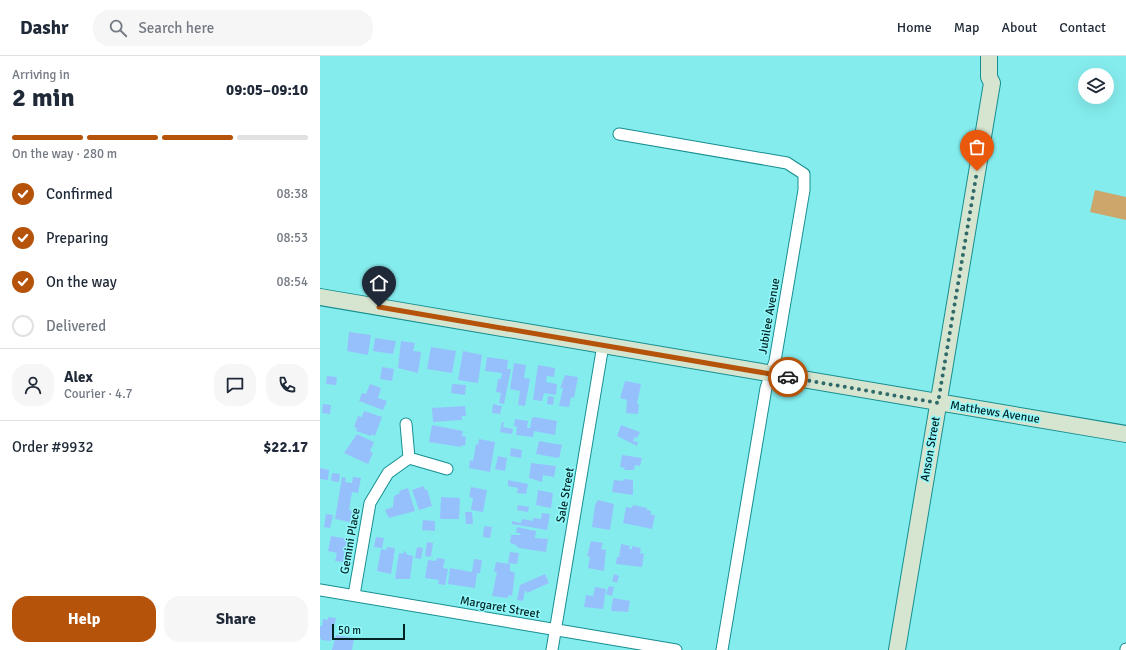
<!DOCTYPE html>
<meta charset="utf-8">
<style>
body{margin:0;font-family:Signika,sans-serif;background:#f6f6f7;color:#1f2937;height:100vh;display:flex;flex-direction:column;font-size:15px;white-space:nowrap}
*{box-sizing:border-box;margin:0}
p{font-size:13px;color:#747a83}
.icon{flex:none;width:22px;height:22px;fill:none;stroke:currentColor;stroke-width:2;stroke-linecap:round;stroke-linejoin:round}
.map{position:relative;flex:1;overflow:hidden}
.drawer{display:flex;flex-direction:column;background:#fff;width:320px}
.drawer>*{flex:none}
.buttons{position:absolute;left:758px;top:12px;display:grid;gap:8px}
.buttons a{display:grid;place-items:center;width:36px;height:36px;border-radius:50%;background:#fff;box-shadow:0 4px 16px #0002;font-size:20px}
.scale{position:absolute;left:12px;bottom:10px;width:73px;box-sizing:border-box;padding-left:4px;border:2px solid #022424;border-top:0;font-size:11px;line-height:14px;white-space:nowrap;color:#022424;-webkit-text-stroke:3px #93f9fb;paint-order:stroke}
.pin{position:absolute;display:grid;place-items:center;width:34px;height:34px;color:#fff;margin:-41px -17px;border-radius:50% 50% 50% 0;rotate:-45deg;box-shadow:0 0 4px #0007}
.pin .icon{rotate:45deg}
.courier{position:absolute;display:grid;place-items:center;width:40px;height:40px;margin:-20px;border:3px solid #b45309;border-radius:50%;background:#fff;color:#222;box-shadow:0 1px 5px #0007}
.summary em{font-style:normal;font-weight:700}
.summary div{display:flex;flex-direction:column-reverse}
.summary{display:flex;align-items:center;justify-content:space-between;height:68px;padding:0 12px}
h1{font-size:26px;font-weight:700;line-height:30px}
.bar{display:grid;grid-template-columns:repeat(4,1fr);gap:6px 4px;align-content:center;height:48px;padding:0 12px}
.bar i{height:5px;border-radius:3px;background:#e0e1e3}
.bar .current{background:#b45309}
.bar p{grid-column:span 4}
.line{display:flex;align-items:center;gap:10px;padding:0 12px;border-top:1px solid #e0e1e3}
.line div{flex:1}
.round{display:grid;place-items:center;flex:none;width:42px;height:42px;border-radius:16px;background:#f6f6f7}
ol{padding:0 12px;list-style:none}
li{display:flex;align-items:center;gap:12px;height:44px}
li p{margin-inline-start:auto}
li .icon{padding:4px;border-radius:50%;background:#b45309;color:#fff;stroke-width:4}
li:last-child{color:#747a83}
li i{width:22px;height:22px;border:2px solid #e0e1e3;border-radius:50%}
.action{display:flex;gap:8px;margin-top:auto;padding:8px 12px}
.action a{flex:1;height:46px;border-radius:16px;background:#b45309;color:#fff;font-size:16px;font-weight:700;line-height:46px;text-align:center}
.action a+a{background:#f6f6f7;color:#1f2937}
header{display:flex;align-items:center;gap:24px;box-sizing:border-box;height:56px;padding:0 20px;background:#fff;border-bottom:1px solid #e0e1e3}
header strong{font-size:19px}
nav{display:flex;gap:22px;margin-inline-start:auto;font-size:14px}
.search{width:280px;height:36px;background:#f6f6f7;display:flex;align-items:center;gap:10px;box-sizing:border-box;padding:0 14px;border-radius:16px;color:#747a83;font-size:15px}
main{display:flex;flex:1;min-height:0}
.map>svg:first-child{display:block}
.green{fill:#cda66b}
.building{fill:#96c0fc}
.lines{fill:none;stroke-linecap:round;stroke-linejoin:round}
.street-casing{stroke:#168e90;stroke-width:13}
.secondary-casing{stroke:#168e90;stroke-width:18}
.street{stroke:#fff;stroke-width:11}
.secondary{stroke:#d6e5d0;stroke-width:16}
.done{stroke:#306a6a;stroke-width:4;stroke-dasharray:0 7.2}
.route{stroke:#b45309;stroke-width:5}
.labels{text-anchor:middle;stroke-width:3;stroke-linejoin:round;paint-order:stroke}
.street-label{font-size:12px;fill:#022424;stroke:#93f9fb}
</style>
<header>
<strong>Dashr</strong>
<div class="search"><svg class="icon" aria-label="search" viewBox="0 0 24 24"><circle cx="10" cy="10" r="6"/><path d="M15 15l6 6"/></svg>Search here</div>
<nav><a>Home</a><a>Map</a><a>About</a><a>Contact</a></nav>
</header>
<main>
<section class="drawer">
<div class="summary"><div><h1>2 min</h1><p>Arriving in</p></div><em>09:05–09:10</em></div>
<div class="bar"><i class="current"></i><i class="current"></i><i class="current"></i><i></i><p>On the way · 280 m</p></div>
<ol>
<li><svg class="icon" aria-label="check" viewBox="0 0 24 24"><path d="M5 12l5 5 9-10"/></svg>Confirmed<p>08:38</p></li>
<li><svg class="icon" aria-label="check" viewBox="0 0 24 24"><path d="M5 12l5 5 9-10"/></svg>Preparing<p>08:53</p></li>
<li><svg class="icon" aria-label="check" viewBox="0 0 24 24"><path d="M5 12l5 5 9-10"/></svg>On the way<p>08:54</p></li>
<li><i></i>Delivered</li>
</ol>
<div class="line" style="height:72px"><a class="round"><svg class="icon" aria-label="person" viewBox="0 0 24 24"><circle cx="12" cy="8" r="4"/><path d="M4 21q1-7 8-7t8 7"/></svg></a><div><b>Alex</b><p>Courier · 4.7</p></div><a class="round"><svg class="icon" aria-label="chat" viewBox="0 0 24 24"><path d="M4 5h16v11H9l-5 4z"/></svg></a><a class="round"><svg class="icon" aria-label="phone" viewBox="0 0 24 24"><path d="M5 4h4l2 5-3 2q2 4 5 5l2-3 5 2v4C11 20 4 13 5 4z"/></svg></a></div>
<div class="line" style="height:52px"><div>Order #9932</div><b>$22.17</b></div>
<div class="action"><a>Help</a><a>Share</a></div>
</section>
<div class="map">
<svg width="806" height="594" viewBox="0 0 806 594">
<rect width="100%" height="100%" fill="#85eced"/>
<!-- green -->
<path class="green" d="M 775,134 L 806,141 L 806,164 L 770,156 Z"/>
<!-- building -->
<path class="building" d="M 29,276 L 51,279 L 48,299 L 27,295 Z
M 55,282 L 76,285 L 73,298 L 53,295 Z
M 81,285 L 95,287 L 93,295 L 101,296 L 98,317 L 78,312 Z
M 111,291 L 136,295 L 132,317 L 107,313 Z
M 143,295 L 162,299 L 158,327 L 138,324 Z
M 167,301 L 188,304 L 187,313 L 191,313 L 184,348 L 179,347 L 181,337 L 176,336 L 178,323 L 181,323 L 182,317 L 165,315 Z
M 194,307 L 206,309 L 204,322 L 210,323 L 205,350 L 198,349 L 200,335 L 190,333 Z
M 218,309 L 235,312 L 234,321 L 227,320 L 226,326 L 237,328 L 236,339 L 224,337 L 222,345 L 213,344 Z
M 62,311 L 74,313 L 72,325 L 60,323 Z
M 245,319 L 258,321 L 254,342 L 251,341 L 249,351 L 239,350 L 243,332 L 240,332 Z
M 7,320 L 17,321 L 16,329 L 6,328 Z
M 305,325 L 321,328 L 317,348 L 319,348 L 318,358 L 306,357 L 307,344 L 300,342 Z
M 50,328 L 61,332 L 58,342 L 67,345 L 63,354 L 39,345 L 42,337 L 46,338 Z
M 132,328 L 146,329 L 145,339 L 131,337 Z
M 228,340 L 234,341 L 233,349 L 227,348 Z
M 3,348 L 11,349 L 10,358 L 2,357 Z
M 173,348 L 182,350 L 180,358 L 172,357 Z
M 145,350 L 146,360 L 142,360 L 142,364 L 113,366 L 112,352 Z
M 44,355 L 62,361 L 55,380 L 52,378 L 51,380 L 36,375 L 37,372 L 34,371 L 38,360 L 42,361 Z
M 215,361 L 237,365 L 235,379 L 214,375 L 213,381 L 196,379 L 197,371 L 194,370 L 195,363 L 208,365 L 207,372 L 210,372 L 212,362 Z
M 182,366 L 184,366 L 183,371 L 193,373 L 192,378 L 180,376 Z
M 112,369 L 143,375 L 142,380 L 146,381 L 145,390 L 141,389 L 141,391 L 109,386 Z
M 301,369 L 320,376 L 317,382 L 315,381 L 313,385 L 318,386 L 317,390 L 297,380 Z
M 37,378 L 54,386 L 50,395 L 53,397 L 48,408 L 24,397 Z
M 159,383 L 175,386 L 170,416 L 149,412 L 150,404 L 153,405 L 156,388 L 158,389 Z
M 219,385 L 242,389 L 239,402 L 216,398 Z
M 191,392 L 202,394 L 201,402 L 190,400 Z
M 302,399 L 322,402 L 320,410 L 315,409 L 314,414 L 304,414 L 305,412 L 300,411 Z
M 178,400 L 187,402 L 185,415 L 175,413 Z
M 211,407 L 236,410 L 234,421 L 223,419 L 222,426 L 209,422 Z
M 0,412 L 9,414 L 8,424 L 0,423 Z
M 12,417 L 20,418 L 19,426 L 11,425 Z
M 22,421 L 26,422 L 25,426 L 32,427 L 33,421 L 41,422 L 38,437 L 32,436 L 29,454 L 32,455 L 30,466 L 15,463 Z
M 304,423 L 313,424 L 313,439 L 292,436 L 294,424 L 303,425 Z
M 188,424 L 208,428 L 206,438 L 197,437 L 198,432 L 188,430 Z
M 104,430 L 105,434 L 107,433 L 112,450 L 99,454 L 92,434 Z
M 151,431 L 167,434 L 163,456 L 151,454 L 153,442 L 149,441 Z
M 88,432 L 95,455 L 69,462 L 65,454 L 73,451 L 74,440 L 80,437 L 79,435 Z
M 218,434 L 233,437 L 231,452 L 216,449 Z
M 121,441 L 140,442 L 139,463 L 120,463 Z
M 278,444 L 294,448 L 290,474 L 272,471 L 275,449 Z
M 198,449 L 209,451 L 208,456 L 197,454 Z
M 313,449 L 327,452 L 327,454 L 331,455 L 331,459 L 335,459 L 332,473 L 303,467 L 306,451 L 312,452 Z
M 145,456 L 152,456 L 153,468 L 146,468 Z
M 222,457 L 230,458 L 227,474 L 192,468 L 192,465 L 201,467 L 202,463 L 213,465 L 213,462 L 221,463 Z
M 6,458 L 13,459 L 10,472 L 4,471 Z
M 103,464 L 115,465 L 115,475 L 102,474 Z
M 164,470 L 172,471 L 170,482 L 163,481 Z
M 197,471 L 216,475 L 215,482 L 228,483 L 226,496 L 199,492 L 194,488 L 190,487 L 191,479 L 200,479 L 200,477 L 196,477 Z
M 11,480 L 28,483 L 24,506 L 15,505 L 17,497 L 8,495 Z
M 56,481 L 64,482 L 62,492 L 54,491 Z
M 271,485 L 283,487 L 281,493 L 286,494 L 284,515 L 268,512 L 270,501 L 267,500 Z
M 107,486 L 113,487 L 111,501 L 105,500 Z
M 301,488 L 310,490 L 309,493 L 312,493 L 312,490 L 321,492 L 320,497 L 324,498 L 322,511 L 296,508 L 297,501 L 299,501 Z
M 67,491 L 75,492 L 71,518 L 57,515 L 61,493 L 66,494 Z
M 97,491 L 103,492 L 101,503 L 95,502 Z
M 84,495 L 86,496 L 86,498 L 93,500 L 90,523 L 75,523 L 79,497 L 83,498 Z
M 190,496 L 199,497 L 197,508 L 188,507 Z
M 117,502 L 125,503 L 123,512 L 128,513 L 125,529 L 118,528 L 119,524 L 105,522 L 108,504 L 116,505 Z
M 154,503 L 162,504 L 160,517 L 157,517 L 155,532 L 128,528 L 130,512 L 152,516 Z
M 176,506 L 190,508 L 190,515 L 195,517 L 192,540 L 188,539 L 188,542 L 172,540 L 177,516 L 174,515 Z
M 225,518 L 229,527 L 207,537 L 205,534 L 203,545 L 197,544 L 200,529 Z
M 294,518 L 299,520 L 297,527 L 292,525 Z
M 289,530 L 294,531 L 292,540 L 286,538 Z
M 275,531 L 286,533 L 283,553 L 264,551 L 266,539 L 273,540 Z
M 293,542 L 310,545 L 308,556 L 291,555 Z
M 8,561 L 16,562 L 11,585 L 1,584 L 0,581 L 0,570 L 2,570 L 3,563 L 8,564 Z
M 16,579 L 34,582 L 32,594 L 12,594 Z"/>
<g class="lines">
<!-- street casing -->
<g class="street-casing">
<path id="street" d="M 299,78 L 467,107 L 484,118 L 484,134 L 455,305 L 446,332 L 402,594
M 86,368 L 89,402
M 0,534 L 356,594
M 34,539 L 50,447 L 68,417 L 89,402 L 127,413
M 232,594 L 283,289
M 806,594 L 806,593"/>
</g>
<!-- secondary casing -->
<g class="secondary-casing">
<path id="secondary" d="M 0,241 L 806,378
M 577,594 L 672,27 L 669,21 L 669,0"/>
</g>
<!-- street -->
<use href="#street" class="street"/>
<!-- secondary -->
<use href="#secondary" class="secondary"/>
</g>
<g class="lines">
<!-- done -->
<path class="done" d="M 468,321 L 618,347 L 657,115"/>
<!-- route -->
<path class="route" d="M 59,251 L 468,321"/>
</g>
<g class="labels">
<!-- street labels -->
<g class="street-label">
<text transform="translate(449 260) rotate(-80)" y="4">Jubilee Avenue</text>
<text transform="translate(675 356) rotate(9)" y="4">Matthews Avenue</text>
<text transform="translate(610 393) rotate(-80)" y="4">Anson Street</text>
<text transform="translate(245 439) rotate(-80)" y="4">Sale Street</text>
<text transform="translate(30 485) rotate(-80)" y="4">Gemini Place</text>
<text transform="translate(180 551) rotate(10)" y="4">Margaret Street</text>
</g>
</g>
</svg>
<div class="buttons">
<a><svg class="icon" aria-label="layers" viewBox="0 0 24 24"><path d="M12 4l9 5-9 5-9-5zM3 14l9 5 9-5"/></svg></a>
</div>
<div class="scale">50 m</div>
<div class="pin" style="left:657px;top:115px;background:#ea580c"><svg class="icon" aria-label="bag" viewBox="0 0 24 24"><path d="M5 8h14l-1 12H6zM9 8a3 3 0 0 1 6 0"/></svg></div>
<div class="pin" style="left:59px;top:251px;background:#1f2937"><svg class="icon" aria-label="home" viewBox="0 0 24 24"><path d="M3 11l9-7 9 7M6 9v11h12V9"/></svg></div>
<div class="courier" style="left:468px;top:321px"><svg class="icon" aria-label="car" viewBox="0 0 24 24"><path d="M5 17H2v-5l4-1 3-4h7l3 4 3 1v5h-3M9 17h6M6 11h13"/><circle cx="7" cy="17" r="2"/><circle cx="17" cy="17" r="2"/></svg></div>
</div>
</main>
